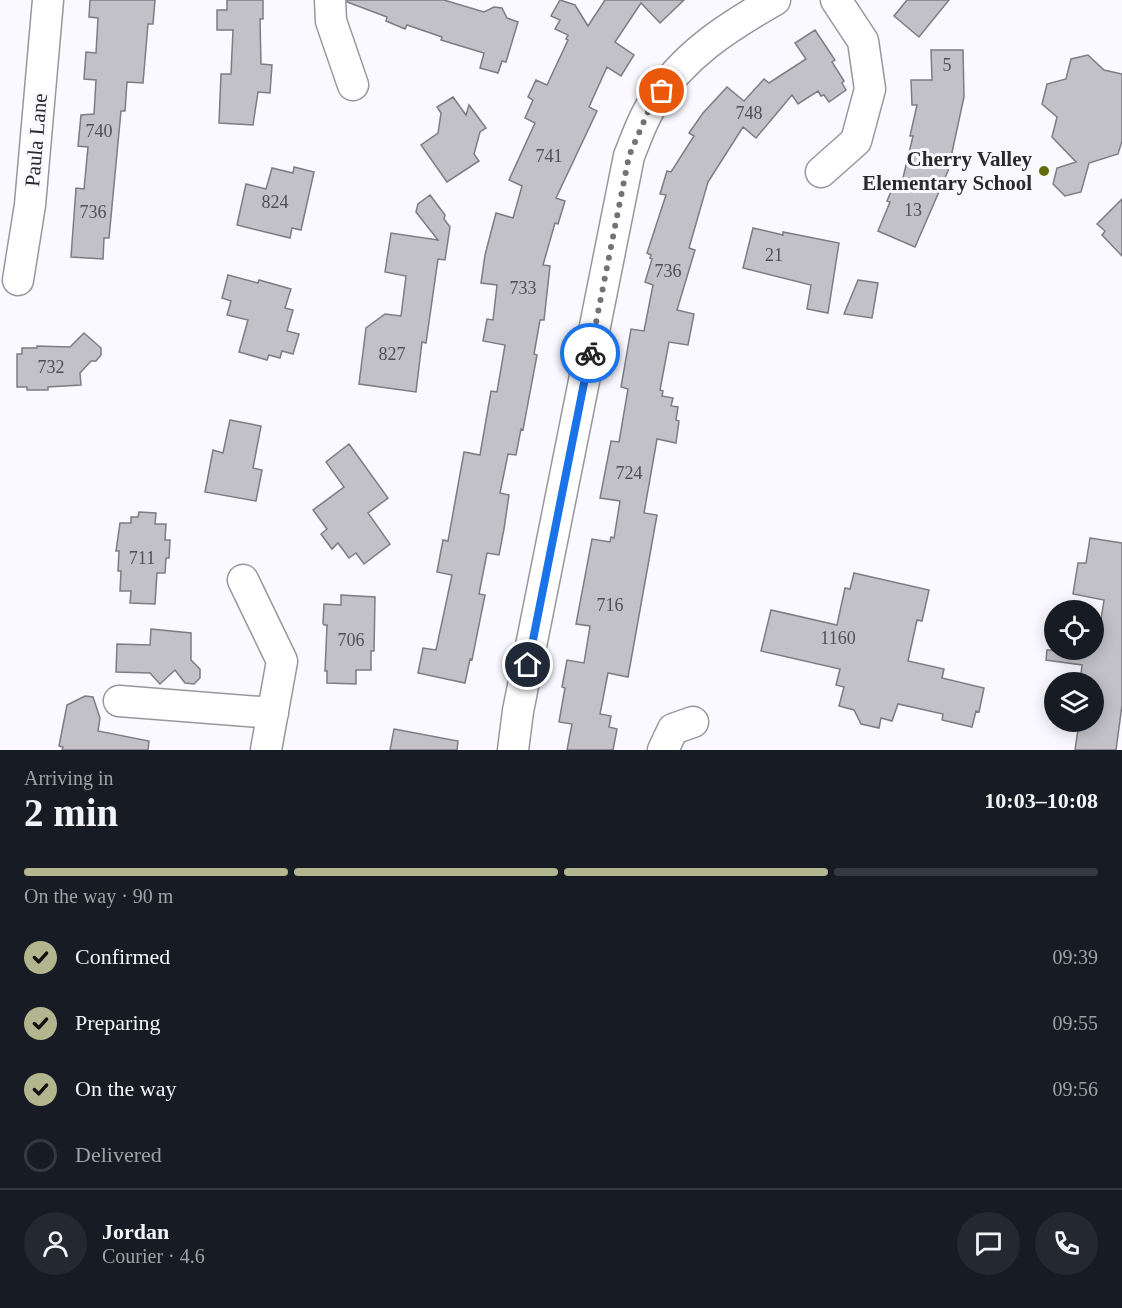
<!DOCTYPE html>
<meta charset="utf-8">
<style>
body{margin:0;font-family:Georgia,serif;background:#242831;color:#f1f3f6;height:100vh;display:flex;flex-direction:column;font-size:22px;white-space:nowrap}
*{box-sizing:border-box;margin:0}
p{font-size:20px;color:#9ea1a6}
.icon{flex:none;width:33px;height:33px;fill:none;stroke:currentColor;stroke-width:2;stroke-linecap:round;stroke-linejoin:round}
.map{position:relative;height:750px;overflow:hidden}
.panel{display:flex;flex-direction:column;background:#171b24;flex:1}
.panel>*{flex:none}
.buttons{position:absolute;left:1044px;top:600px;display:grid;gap:12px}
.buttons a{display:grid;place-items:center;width:60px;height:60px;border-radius:50%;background:#171b24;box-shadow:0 3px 15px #0003;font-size:30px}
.pin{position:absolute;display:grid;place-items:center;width:51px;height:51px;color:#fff;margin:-26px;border:3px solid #fff;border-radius:50%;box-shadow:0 2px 6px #0007}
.courier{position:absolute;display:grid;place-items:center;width:60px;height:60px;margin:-30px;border:4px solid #1a73e8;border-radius:50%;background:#fff;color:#222;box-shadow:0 2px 8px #0007}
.summary em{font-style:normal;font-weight:800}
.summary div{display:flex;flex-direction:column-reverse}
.summary{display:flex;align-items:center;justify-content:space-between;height:102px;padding:0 24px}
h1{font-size:39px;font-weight:800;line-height:45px}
.bar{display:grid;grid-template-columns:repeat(4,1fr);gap:9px 6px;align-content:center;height:72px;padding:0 24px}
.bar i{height:8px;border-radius:4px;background:#363941}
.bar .selected{background:#b2b58d}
.bar p{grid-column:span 4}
.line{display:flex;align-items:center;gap:15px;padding:0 24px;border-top:2px solid #363941}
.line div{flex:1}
.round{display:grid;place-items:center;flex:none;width:63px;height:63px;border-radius:32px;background:#242831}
ol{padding:0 24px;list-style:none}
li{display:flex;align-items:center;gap:18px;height:66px}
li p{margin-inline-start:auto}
li .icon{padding:6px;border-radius:50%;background:#b2b58d;color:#111;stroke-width:4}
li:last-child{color:#9ea1a6}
li i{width:33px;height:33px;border:3px solid #363941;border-radius:50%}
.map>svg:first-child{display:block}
.building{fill:#c3c1c8;stroke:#7d7c82;stroke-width:1.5}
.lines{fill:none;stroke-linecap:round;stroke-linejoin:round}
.minor-casing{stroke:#99979e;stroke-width:33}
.minor{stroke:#fff;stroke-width:30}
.done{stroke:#737276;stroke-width:6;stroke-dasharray:0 10.8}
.route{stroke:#1a73e8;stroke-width:8}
.poi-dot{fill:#656a0c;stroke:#faf9ff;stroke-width:2}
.labels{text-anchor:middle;stroke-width:6;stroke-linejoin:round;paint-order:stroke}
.number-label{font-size:18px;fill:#505053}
.street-label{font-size:21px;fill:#2a2a2c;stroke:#faf9ff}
.poi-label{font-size:21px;font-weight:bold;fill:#2a2a2c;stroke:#faf9ff;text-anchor:end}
</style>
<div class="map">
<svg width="1122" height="750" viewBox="0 0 1122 750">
<rect width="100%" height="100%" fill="#faf9ff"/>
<!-- building -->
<path class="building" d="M 90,0 L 155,0 L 153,24 L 148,24 L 143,83 L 127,82 L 125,111 L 121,111 L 109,238 L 104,238 L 103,259 L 71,257 L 76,188 L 84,189 L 88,147 L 78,146 L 81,115 L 94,114 L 96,80 L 84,79 L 86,52 L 96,53 L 98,18 L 89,17 Z
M 227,0 L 263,0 L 263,19 L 260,19 L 261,64 L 272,65 L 270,93 L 258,92 L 253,125 L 219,123 L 221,74 L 231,74 L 233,30 L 217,30 L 217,10 L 227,10 Z
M 347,0 L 444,0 L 484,12 L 494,7 L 502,8 L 507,18 L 518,22 L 506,62 L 502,61 L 498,73 L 480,68 L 484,53 L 454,44 L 441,40 L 442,37 L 407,25 L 405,29 L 386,21 L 387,17 L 347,2 Z
M 560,0 L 575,5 L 588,26 L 605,0 L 684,0 L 660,23 L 641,3 L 615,42 L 634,55 L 621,76 L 607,67 L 589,107 L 597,111 L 556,198 L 565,201 L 558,224 L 555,223 L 543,265 L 550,266 L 544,320 L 540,320 L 534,354 L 537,355 L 523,430 L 521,429 L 516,455 L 508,454 L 500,493 L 509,495 L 504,529 L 499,555 L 487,553 L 479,594 L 485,595 L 472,660 L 470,659 L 465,683 L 418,673 L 423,648 L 436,650 L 452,575 L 437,572 L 443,540 L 448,541 L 464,452 L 480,455 L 491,391 L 497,392 L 505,345 L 483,341 L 487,319 L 493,320 L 497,285 L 481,283 L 485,255 L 496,213 L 513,218 L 522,186 L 509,180 L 535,123 L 525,118 L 533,100 L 528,97 L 536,80 L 547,85 L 568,40 L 566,39 L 568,35 L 555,29 L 560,20 L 551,16 Z
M 907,0 L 949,0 L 919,37 L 894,16 Z
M 815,30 L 835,60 L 832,62 L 844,81 L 842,83 L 846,90 L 829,102 L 824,95 L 821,96 L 818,91 L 798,104 L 792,95 L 756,138 L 743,127 L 708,182 L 689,248 L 695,250 L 677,310 L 694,314 L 688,345 L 669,342 L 660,390 L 663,391 L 662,396 L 673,398 L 671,406 L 678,407 L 676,420 L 679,421 L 676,443 L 657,439 L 644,513 L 657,515 L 628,677 L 608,673 L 600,714 L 611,716 L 609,727 L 617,729 L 613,750 L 567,750 L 572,724 L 559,722 L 565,688 L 562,687 L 567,660 L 584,663 L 590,626 L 576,624 L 592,539 L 610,542 L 611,537 L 614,538 L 620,501 L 600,498 L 611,441 L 619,442 L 628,389 L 621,387 L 631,329 L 644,331 L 653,285 L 645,282 L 652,259 L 650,258 L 651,255 L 647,253 L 666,195 L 660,194 L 667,171 L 671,172 L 694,136 L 689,133 L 703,113 L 727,87 L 744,101 L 764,79 L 769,83 L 806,59 L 795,43 Z
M 931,50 L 963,50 L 964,97 L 948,171 L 915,247 L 878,231 L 890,202 L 887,201 L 896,180 L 902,182 L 913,136 L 910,136 L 917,105 L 912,105 L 911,80 L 932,80 Z
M 1088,55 L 1104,70 L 1122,74 L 1122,141 L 1118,154 L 1089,163 L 1081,192 L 1065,196 L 1053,184 L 1057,168 L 1076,162 L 1052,137 L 1057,117 L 1042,104 L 1047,84 L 1066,79 L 1071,59 Z
M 453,97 L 466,115 L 469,105 L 486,128 L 480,132 L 474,154 L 479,161 L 447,182 L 421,145 L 438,133 L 441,113 L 437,107 Z
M 294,167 L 314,172 L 301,230 L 292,228 L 290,238 L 237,225 L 246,184 L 266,189 L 272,168 L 293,173 Z
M 430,195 L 445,215 L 444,219 L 450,227 L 445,260 L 438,259 L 426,343 L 422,342 L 416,392 L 359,384 L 366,328 L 385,314 L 401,316 L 406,276 L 385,272 L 391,233 L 438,240 L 416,212 L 418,204 Z
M 1122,199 L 1122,256 L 1102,235 L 1105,231 L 1097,224 Z
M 753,228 L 783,235 L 783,232 L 839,243 L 828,313 L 807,309 L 811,285 L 743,268 Z
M 228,275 L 258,283 L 259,280 L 291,289 L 285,308 L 293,310 L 287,331 L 299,334 L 293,354 L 282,351 L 280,358 L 269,355 L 267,360 L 239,352 L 248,320 L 227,315 L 231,301 L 222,298 Z
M 858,280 L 878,283 L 872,318 L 844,314 Z
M 84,333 L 101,348 L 101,355 L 96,361 L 91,361 L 80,373 L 81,385 L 48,387 L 48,390 L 27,390 L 27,387 L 17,387 L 17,354 L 22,354 L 22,348 L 37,348 L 37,346 L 70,347 Z
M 230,420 L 261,426 L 253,468 L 262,470 L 256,501 L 205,492 L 213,450 L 223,453 Z
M 349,444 L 388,498 L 368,513 L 390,544 L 364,564 L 356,553 L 349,558 L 338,543 L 332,549 L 321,534 L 327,529 L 313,510 L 344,487 L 326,462 Z
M 139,512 L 156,513 L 155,524 L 166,524 L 165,540 L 170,540 L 169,558 L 166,558 L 165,573 L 157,573 L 155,604 L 130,603 L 131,591 L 120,591 L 121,571 L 118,571 L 119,551 L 116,551 L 120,523 L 131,523 L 131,517 L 138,517 Z
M 1090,538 L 1122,543 L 1122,705 L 1116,750 L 1075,750 L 1079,722 L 1094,722 L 1094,682 L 1080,682 L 1082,665 L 1046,660 L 1047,650 L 1094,650 L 1094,638 L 1098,638 L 1104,600 L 1073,594 L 1078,563 L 1086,563 Z
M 854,573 L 929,590 L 922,621 L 917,620 L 908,661 L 944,669 L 942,678 L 984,688 L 979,712 L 976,711 L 972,727 L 942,720 L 943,714 L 898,704 L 892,721 L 881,718 L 879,728 L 861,724 L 854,710 L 839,706 L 844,687 L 836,685 L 840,669 L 761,651 L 771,610 L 837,625 L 845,588 L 850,589 Z
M 341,595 L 375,597 L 374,651 L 371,651 L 371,670 L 356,670 L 356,684 L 327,683 L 327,671 L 325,671 L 327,625 L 324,625 L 323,623 L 324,604 L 341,605 Z
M 151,629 L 191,633 L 191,660 L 200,669 L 200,678 L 194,684 L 185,683 L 175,670 L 160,684 L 150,673 L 116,672 L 117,644 L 150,645 Z
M 85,696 L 93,697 L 100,718 L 98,731 L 149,741 L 148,750 L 62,750 L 63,747 L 59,746 L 67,705 Z
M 394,729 L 458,741 L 457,750 L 390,750 Z"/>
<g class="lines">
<!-- minor casing -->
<g class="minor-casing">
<path id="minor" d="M 330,0 L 331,21 L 353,85
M 821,172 L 856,141 L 870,89 L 863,41 L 836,0
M 18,280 L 30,205 L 48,0
M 243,580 L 282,661 L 266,750
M 119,701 L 273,713
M 513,750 L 518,711 L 629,156 C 636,139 642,120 652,105 C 682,56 726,28 775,0
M 663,750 L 673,729 L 693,722"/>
</g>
<!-- minor -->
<use href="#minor" class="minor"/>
</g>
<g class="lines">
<!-- done -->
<path class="done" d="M 590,353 L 629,156 L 651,105 L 662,91"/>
<!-- route -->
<path class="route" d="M 528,665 L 590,353"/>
</g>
<!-- markers -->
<circle class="poi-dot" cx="1044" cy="171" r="6"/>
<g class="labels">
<!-- number labels -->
<g class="number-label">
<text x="947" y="71">5</text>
<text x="749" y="119">748</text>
<text x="99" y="137">740</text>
<text x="549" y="162">741</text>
<text x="275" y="208">824</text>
<text x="913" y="216">13</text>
<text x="93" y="218">736</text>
<text x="774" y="261">21</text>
<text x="668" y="277">736</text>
<text x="523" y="294">733</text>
<text x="392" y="360">827</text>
<text x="51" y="373">732</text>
<text x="629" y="479">724</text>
<text x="142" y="564">711</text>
<text x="610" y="611">716</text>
<text x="838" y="644">1160</text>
<text x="351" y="646">706</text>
</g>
<!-- street labels -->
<g class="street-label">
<text transform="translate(36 140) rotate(-85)" y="7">Paula Lane</text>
</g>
<!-- poi labels -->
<g class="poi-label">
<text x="1032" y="166">Cherry Valley<tspan x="1032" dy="24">Elementary School</tspan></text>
</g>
</g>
</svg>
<div class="buttons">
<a><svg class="icon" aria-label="locate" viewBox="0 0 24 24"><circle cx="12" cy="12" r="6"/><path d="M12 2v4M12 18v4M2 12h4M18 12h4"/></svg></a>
<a><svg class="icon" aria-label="layers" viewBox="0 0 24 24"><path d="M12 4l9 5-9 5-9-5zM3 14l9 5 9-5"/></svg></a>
</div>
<div class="pin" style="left:662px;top:91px;background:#ea580c"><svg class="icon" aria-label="bag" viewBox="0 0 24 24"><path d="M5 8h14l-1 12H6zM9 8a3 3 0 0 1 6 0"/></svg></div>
<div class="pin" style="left:528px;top:665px;background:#1f2937"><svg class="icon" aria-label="home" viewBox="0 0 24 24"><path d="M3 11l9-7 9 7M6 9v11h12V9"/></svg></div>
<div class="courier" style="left:590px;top:353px"><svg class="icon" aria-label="bike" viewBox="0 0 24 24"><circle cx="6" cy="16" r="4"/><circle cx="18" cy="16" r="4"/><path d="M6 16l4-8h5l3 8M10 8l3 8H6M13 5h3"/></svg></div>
</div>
<section class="panel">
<div class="summary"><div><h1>2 min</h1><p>Arriving in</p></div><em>10:03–10:08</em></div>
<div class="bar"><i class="selected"></i><i class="selected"></i><i class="selected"></i><i></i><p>On the way · 90 m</p></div>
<ol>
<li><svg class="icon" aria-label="check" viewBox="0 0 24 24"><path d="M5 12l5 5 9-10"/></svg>Confirmed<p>09:39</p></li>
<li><svg class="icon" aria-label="check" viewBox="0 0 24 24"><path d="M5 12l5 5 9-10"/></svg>Preparing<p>09:55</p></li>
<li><svg class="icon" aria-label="check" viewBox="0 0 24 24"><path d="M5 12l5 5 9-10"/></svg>On the way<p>09:56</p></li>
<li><i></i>Delivered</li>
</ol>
<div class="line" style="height:108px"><a class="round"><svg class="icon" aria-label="person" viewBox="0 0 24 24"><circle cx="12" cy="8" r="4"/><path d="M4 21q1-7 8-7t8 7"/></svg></a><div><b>Jordan</b><p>Courier · 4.6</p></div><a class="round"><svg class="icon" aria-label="chat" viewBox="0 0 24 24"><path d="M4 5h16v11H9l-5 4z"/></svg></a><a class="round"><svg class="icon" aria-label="phone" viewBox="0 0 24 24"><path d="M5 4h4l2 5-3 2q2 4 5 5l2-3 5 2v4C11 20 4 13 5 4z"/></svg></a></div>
</section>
